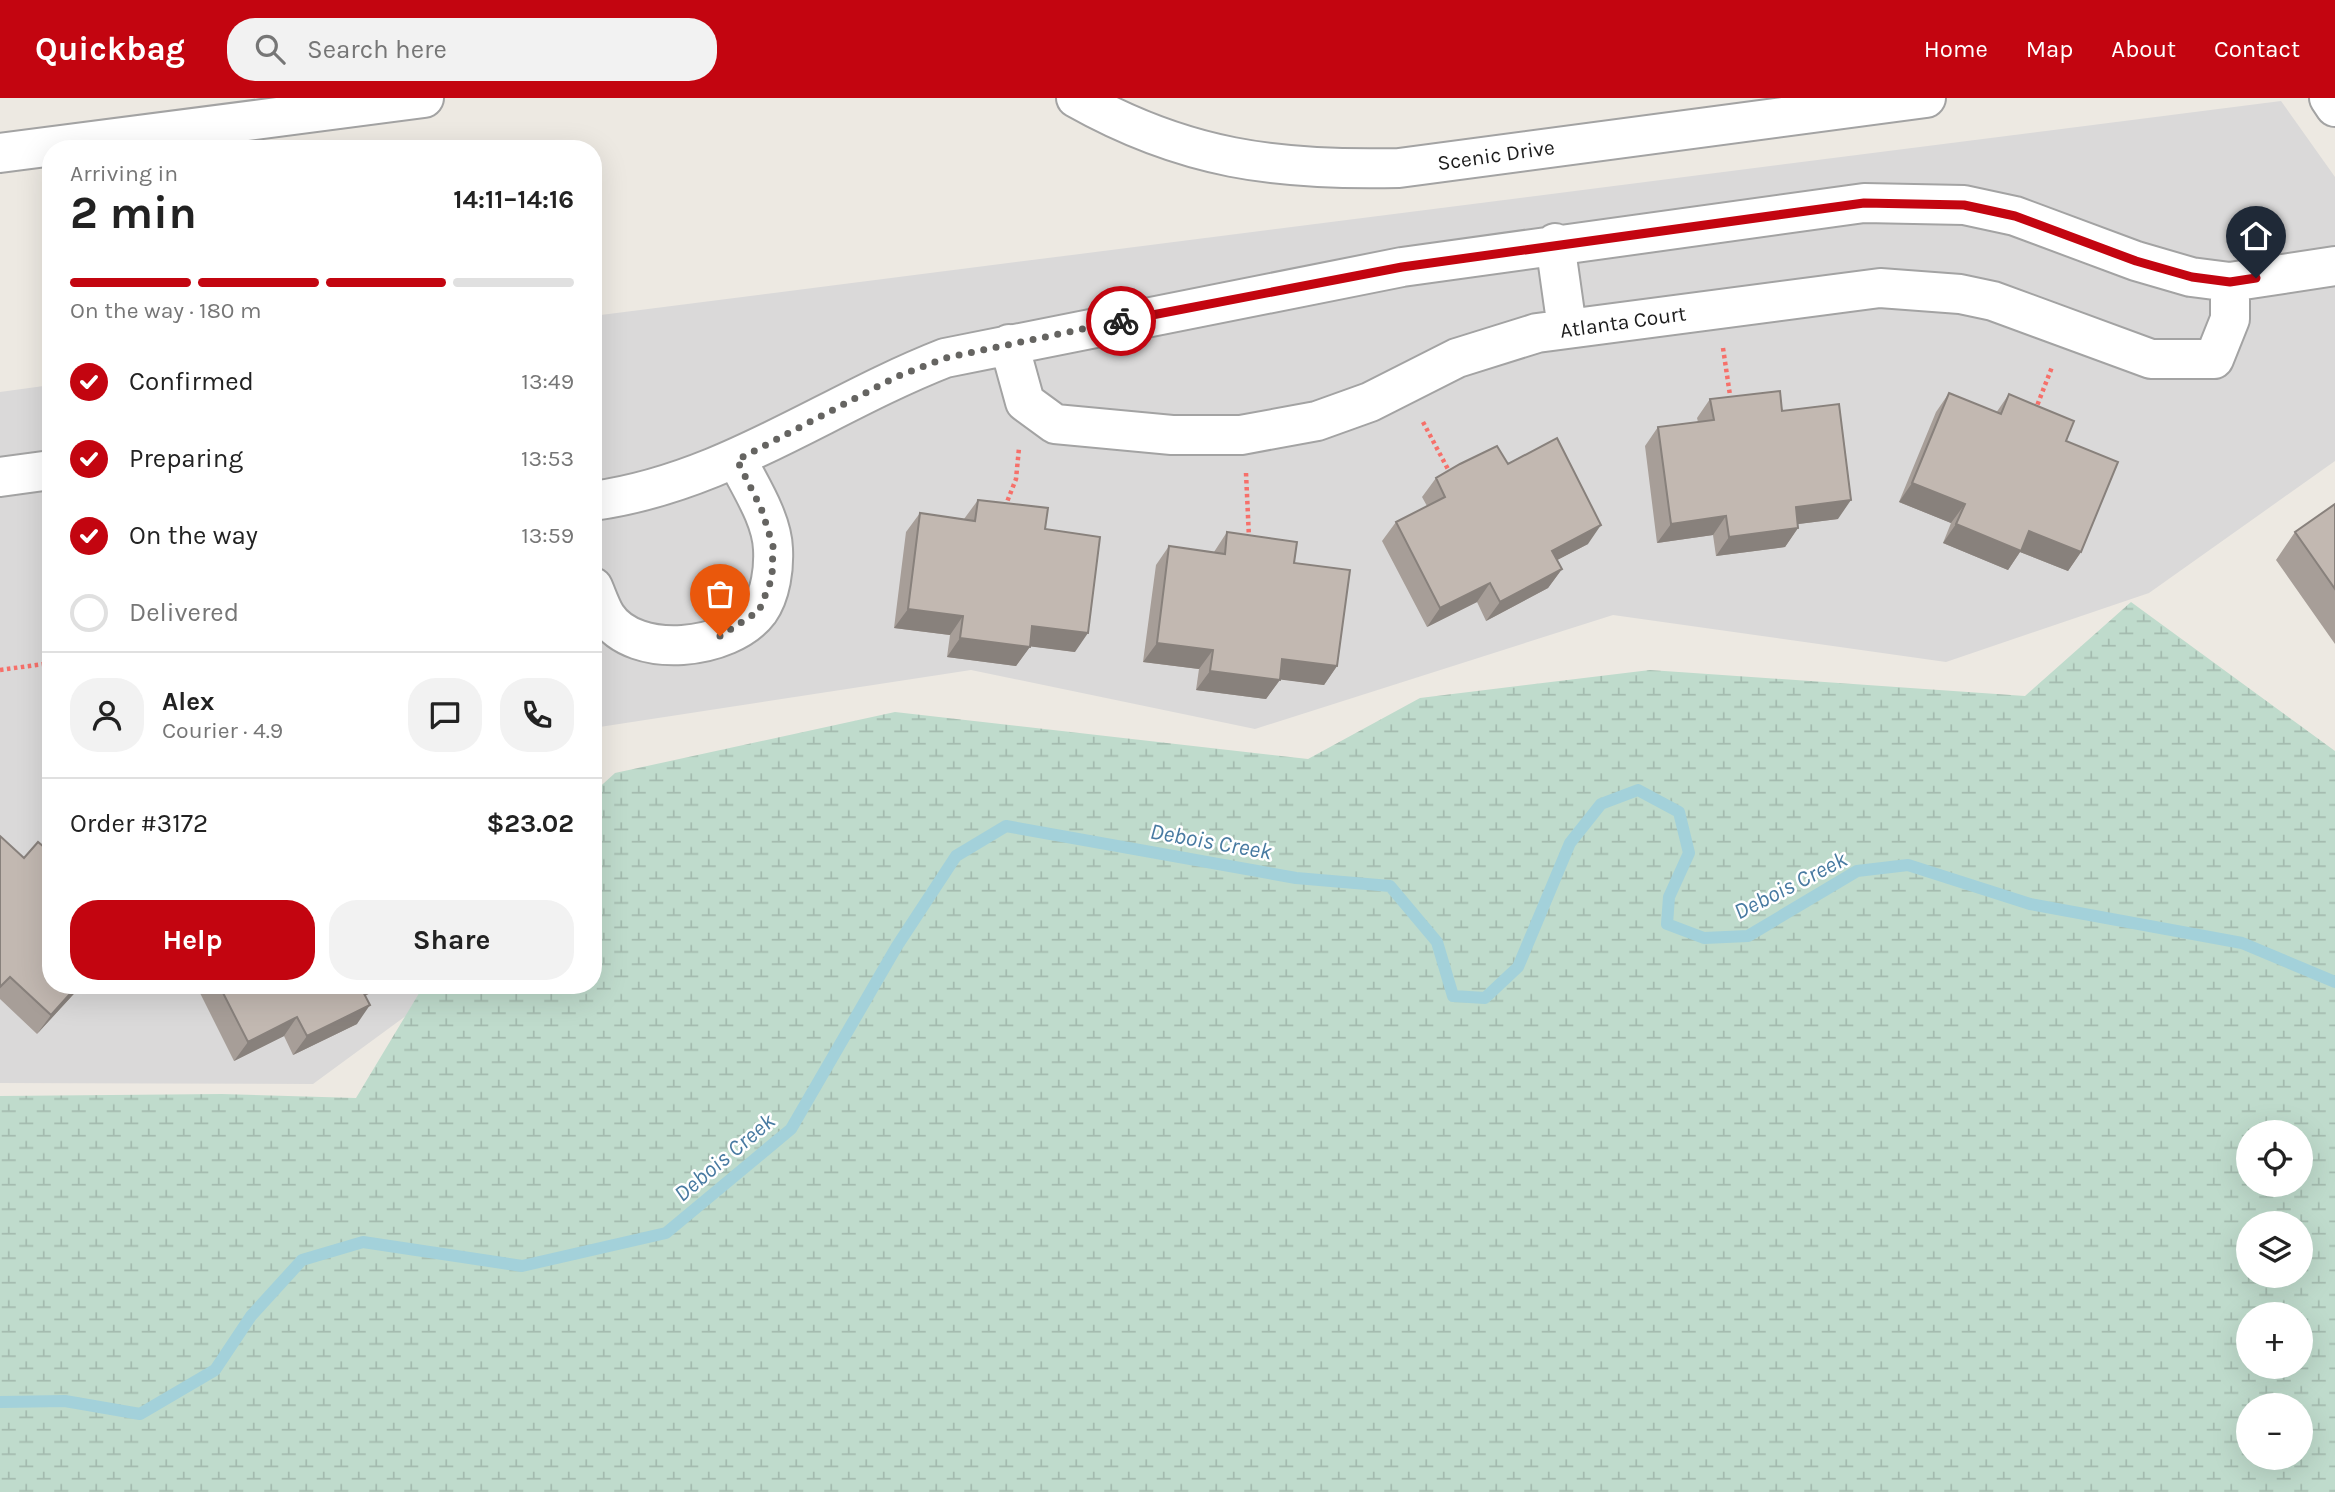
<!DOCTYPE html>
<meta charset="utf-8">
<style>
body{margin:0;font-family:Karla,sans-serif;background:#f2f2f2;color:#222;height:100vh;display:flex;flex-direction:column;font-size:26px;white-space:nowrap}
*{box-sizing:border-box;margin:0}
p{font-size:23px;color:#767676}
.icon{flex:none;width:38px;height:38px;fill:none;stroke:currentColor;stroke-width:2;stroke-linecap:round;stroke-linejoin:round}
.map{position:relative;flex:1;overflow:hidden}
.drawer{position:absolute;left:42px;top:42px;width:560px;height:854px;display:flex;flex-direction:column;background:#fff;border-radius:28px;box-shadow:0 7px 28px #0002}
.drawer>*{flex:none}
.tools{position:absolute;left:2236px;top:1022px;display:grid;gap:14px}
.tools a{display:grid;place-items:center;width:77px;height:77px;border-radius:50%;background:#fff;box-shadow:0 7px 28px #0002;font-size:35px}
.pin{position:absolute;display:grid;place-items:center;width:60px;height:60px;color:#fff;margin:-72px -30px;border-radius:50% 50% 50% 0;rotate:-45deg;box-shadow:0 0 7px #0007}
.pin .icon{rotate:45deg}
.courier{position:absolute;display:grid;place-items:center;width:70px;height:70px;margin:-35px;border:5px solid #c30510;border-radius:50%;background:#fff;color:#222;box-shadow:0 2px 9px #0007}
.head em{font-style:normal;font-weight:700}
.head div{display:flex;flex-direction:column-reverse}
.head{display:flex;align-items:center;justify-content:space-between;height:119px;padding:0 28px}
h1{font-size:46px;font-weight:700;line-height:52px}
.bar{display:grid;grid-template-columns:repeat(4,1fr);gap:10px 7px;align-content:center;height:84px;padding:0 28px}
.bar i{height:9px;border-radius:5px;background:#e0e0e0}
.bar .current{background:#c30510}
.bar p{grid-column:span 4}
.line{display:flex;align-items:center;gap:18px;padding:0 28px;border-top:2px solid #e0e0e0}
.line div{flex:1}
.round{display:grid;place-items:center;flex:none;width:74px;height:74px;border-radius:28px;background:#f2f2f2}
ol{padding:0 28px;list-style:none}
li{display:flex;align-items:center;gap:21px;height:77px}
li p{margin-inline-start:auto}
li .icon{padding:7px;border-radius:50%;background:#c30510;color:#fff;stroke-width:4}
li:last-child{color:#767676}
li i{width:38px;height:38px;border:4px solid #e0e0e0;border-radius:50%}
.primary-button{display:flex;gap:14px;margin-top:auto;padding:14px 28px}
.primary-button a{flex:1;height:80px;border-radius:28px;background:#c30510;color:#fff;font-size:28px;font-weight:700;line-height:80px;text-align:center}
.primary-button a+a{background:#f2f2f2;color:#222}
header{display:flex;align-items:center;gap:42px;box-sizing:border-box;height:98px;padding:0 35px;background:#c30510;color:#fff}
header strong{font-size:33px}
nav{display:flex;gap:38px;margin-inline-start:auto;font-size:24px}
.search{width:490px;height:63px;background:#f2f2f2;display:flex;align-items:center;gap:18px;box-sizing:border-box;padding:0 24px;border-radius:28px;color:#767676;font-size:26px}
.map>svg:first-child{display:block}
.residential{fill:#dad9d9}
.wetland{fill:url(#wetland-marsh);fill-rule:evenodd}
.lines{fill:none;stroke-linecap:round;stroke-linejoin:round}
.stream{stroke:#a3d1da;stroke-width:12}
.minor-casing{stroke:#a3a3a3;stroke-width:42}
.path{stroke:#f6706a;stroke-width:4.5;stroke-dasharray:3.5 3.5;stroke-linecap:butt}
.minor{stroke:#fff;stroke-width:38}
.wall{fill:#a79e98}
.shaded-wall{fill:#88817c}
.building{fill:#c2b8b1;stroke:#88817c;stroke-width:2}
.done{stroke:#656461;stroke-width:7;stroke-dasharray:0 12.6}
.route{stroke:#c30510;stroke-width:9}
.labels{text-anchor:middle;stroke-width:5;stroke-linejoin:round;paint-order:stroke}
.street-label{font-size:21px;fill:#1c1c1c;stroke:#fff}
.water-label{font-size:23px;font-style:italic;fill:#487aa1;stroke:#fff}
</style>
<header>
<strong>Quickbag</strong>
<div class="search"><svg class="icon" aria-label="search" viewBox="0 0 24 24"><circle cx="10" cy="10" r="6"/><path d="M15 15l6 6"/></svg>Search here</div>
<nav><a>Home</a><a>Map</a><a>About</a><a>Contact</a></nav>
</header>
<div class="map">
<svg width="2335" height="1394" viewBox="0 0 2335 1394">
<defs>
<pattern id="wetland-marsh" width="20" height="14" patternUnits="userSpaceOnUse" patternTransform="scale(1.75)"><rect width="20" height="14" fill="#bfdbcc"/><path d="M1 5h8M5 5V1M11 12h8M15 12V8" fill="none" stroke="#a4bbaf"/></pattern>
</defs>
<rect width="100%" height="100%" fill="#ede9e2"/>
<!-- residential -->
<path class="residential" d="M 2281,3 L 2335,79 L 2335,363 L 2149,495 L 1946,564 L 1613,517 L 1255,631 L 971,572 L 593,630 L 593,218 Z
M 51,287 L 51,887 L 448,887 L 313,986 L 0,985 L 0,294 Z"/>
<!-- wetland -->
<path class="wetland" d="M 2131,504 L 2335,653 L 2335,1394 L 0,1394 L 0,998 L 222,996 L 356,1000 L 424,887 L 593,887 L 593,695 L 615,675 L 895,614 L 1308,661 L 1420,600 L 1650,572 L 2025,598 ZM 2249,1034 L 2301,1034 L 2301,1087 L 2249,1087 ZM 2249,1125 L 2301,1125 L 2301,1178 L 2249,1178 ZM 2249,1216 L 2301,1216 L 2301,1269 L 2249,1269 ZM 2249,1307 L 2301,1307 L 2301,1360 L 2249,1360 Z"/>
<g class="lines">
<!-- stream -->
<path class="stream" d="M 0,1304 L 65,1303 L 140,1316 L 215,1272 L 251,1218 L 302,1162 L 363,1144 L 522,1168 L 666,1135 L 791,1031 L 897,848 L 956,758 L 1006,728 L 1296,780 L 1390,788 L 1437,844 L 1453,898 L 1485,900 L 1518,869 L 1570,745 L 1601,706 L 1638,692 L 1679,714 L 1689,755 L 1669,799 L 1667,826 L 1704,840 L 1748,838 L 1857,773 L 1908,767 L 2030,806 L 2242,845 L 2335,884"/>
<!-- minor casing -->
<g class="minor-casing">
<path id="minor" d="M 1076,0 C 1184,61 1277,73 1399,70 L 1926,0
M 2329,0 L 2335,9
M 0,55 L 424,0
M 1555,145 L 1567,230
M 1009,246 L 1025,304 L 1055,326 L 1172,337 L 1241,337 L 1317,323 L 1370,304 L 1457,260 L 1537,235 L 1880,190 L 1960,196 L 1993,203 L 2151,261 L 2214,261 L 2230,221 L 2230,184
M 0,379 L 51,372
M 593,403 C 724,385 825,307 945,260 L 1402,169 L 1864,105 L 1964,107 L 2015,118 L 2136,163 L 2191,179 L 2230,184 L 2335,168
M 593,489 C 597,498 601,510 606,518 C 635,563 730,552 759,513 C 771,496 774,470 773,451 C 772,421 750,388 737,362"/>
</g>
<!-- path -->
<path class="path" d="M 1723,250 L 1731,304
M 2035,313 L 2052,269
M 1423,324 L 1450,375
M 1246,375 L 1249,440
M 1005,409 L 1016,381 L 1019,350
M 0,572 L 51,565"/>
<!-- minor -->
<use href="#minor" class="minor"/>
</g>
<!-- wall -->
<path class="wall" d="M 1949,295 L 1996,315 L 2009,296 L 2066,343 L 2081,454 L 2068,473 L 2020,454 L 2008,472 L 1943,445 L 1951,425 L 1899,404 L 1936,314 Z
M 1710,301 L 1782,313 L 1838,421 L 1798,426 L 1798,430 L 1785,449 L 1716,458 L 1713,437 L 1657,445 L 1645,348 L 1658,329 L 1698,324 L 1697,320 Z
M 1508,366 L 1588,446 L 1557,462 L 1562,471 L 1548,490 L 1486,523 L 1477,504 L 1427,529 L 1382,443 L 1396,424 L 1427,408 L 1422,399 L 1436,380 Z
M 978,402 L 1045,431 L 1075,554 L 1030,548 L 1016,568 L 947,559 L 950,537 L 894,530 L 906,434 L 920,415 L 964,421 Z
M 2335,406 L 2335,546 L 2276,462 L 2295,434 Z
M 1227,434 L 1294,465 L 1337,568 L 1324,587 L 1280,581 L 1266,601 L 1196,592 L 1199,571 L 1143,564 L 1156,467 L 1169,448 L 1214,454 Z
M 0,738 L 51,887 L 82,887 L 37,936 L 0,901 Z
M 196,887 L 386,887 L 365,898 L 357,926 L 293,957 L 284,938 L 234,963 Z"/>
<!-- shaded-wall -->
<path class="shaded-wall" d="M 1912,385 L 1965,406 L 1951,425 L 1899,404 Z
M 1851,402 L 1838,421 L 1783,428 L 1796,409 Z
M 1726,418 L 1713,437 L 1657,445 L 1671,426 Z
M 1956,426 L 2029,433 L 2081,454 L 2068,473 L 2020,454 L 2008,472 L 1943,445 Z
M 1601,427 L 1588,446 L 1538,472 L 1552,453 Z
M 1798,430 L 1785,449 L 1716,458 L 1729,439 Z
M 1562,471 L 1548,490 L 1486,523 L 1500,504 Z
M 1490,485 L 1477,504 L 1427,529 L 1440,510 Z
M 908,511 L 963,518 L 950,537 L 894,530 Z
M 1032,528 L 1088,535 L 1075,554 L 1019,547 Z
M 960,540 L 1030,549 L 1016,568 L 947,559 Z
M 1157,545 L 1213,552 L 1199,571 L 1143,564 Z
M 1282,561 L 1337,568 L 1324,587 L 1268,580 Z
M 1210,573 L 1280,582 L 1266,601 L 1196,592 Z
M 78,887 L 82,887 L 37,936 L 51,917 Z
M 361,887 L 386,887 L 346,907 Z
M 370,907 L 357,926 L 293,957 L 307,938 Z
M 297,919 L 284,938 L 234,963 L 248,944 Z"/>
<!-- building -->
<path class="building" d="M 1780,293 L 1782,313 L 1839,306 L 1851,402 L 1796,409 L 1798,430 L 1729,439 L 1726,418 L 1671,426 L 1658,329 L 1714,322 L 1710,301 Z
M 1949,295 L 2001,316 L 2009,296 L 2035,307 L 2074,323 L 2066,343 L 2118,364 L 2081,454 L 2029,433 L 2021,453 L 1956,426 L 1965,406 L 1912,385 Z
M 1557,340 L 1601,427 L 1552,453 L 1562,471 L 1500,504 L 1490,485 L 1440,510 L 1396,424 L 1445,399 L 1436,380 L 1460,366 L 1497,348 L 1508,366 Z
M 978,402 L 1048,410 L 1045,431 L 1100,439 L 1088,535 L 1032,528 L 1030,549 L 960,540 L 963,518 L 908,511 L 920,415 L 975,423 Z
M 2335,406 L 2335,491 L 2295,434 Z
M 1227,434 L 1297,444 L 1294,465 L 1350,472 L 1337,568 L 1282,561 L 1280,582 L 1210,573 L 1213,552 L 1157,545 L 1169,448 L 1225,456 Z
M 0,738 L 24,760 L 38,744 L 51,755 L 51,887 L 78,887 L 51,917 L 10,879 L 0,889 Z
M 219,887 L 361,887 L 360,888 L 370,907 L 307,938 L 297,919 L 248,944 Z"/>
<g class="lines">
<!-- done -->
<path class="done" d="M 720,538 L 759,513 L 772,480 L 773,448 L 761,410 L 737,362 L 896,279 L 945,260 L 1121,223"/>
<!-- route -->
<path class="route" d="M 1121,223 L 1402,169 L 1864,105 L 1964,107 L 2015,118 L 2136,163 L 2192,179 L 2230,184 L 2256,180"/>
</g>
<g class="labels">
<!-- street labels -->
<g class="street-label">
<text transform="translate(1496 57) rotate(-8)" y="7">Scenic Drive</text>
<text transform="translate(1623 224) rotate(-8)" y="7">Atlanta Court</text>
</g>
<!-- water labels -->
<g class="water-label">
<text transform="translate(1211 743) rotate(10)" y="8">Debois Creek</text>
<text transform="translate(1790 787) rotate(-27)" y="8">Debois Creek</text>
<text transform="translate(724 1059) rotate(-40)" y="8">Debois Creek</text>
</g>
</g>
</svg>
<div class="tools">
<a><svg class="icon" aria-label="locate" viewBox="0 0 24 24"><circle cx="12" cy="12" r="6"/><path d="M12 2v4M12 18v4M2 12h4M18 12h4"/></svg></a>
<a><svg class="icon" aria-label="layers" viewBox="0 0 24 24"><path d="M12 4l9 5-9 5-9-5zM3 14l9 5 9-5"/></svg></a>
<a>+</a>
<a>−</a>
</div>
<div class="pin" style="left:720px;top:538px;background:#ea580c"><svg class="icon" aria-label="bag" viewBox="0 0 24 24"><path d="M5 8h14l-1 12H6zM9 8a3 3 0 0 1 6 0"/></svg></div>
<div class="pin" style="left:2256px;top:180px;background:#1f2937"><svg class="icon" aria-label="home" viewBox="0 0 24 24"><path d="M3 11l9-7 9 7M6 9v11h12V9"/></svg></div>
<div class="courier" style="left:1121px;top:223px"><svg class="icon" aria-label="bike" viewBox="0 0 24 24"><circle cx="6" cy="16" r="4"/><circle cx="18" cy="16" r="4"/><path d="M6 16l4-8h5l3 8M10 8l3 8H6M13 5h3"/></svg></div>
<section class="drawer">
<div class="head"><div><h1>2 min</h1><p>Arriving in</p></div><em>14:11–14:16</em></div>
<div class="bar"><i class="current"></i><i class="current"></i><i class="current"></i><i></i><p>On the way · 180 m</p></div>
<ol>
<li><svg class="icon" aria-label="check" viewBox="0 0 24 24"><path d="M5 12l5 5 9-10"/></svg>Confirmed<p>13:49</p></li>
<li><svg class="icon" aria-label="check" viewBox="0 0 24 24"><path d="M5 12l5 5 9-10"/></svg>Preparing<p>13:53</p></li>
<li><svg class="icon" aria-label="check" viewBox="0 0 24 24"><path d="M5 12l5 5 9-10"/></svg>On the way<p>13:59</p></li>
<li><i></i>Delivered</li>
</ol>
<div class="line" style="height:126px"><a class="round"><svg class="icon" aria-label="person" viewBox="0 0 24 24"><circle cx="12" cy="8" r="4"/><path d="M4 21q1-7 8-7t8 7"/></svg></a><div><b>Alex</b><p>Courier · 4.9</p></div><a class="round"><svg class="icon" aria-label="chat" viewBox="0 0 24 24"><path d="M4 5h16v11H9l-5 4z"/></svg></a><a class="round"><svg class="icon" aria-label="phone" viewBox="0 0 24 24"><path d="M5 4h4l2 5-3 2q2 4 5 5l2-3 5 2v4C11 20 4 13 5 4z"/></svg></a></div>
<div class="line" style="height:91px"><div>Order #3172</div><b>$23.02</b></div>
<div class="primary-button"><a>Help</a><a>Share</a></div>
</section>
</div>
